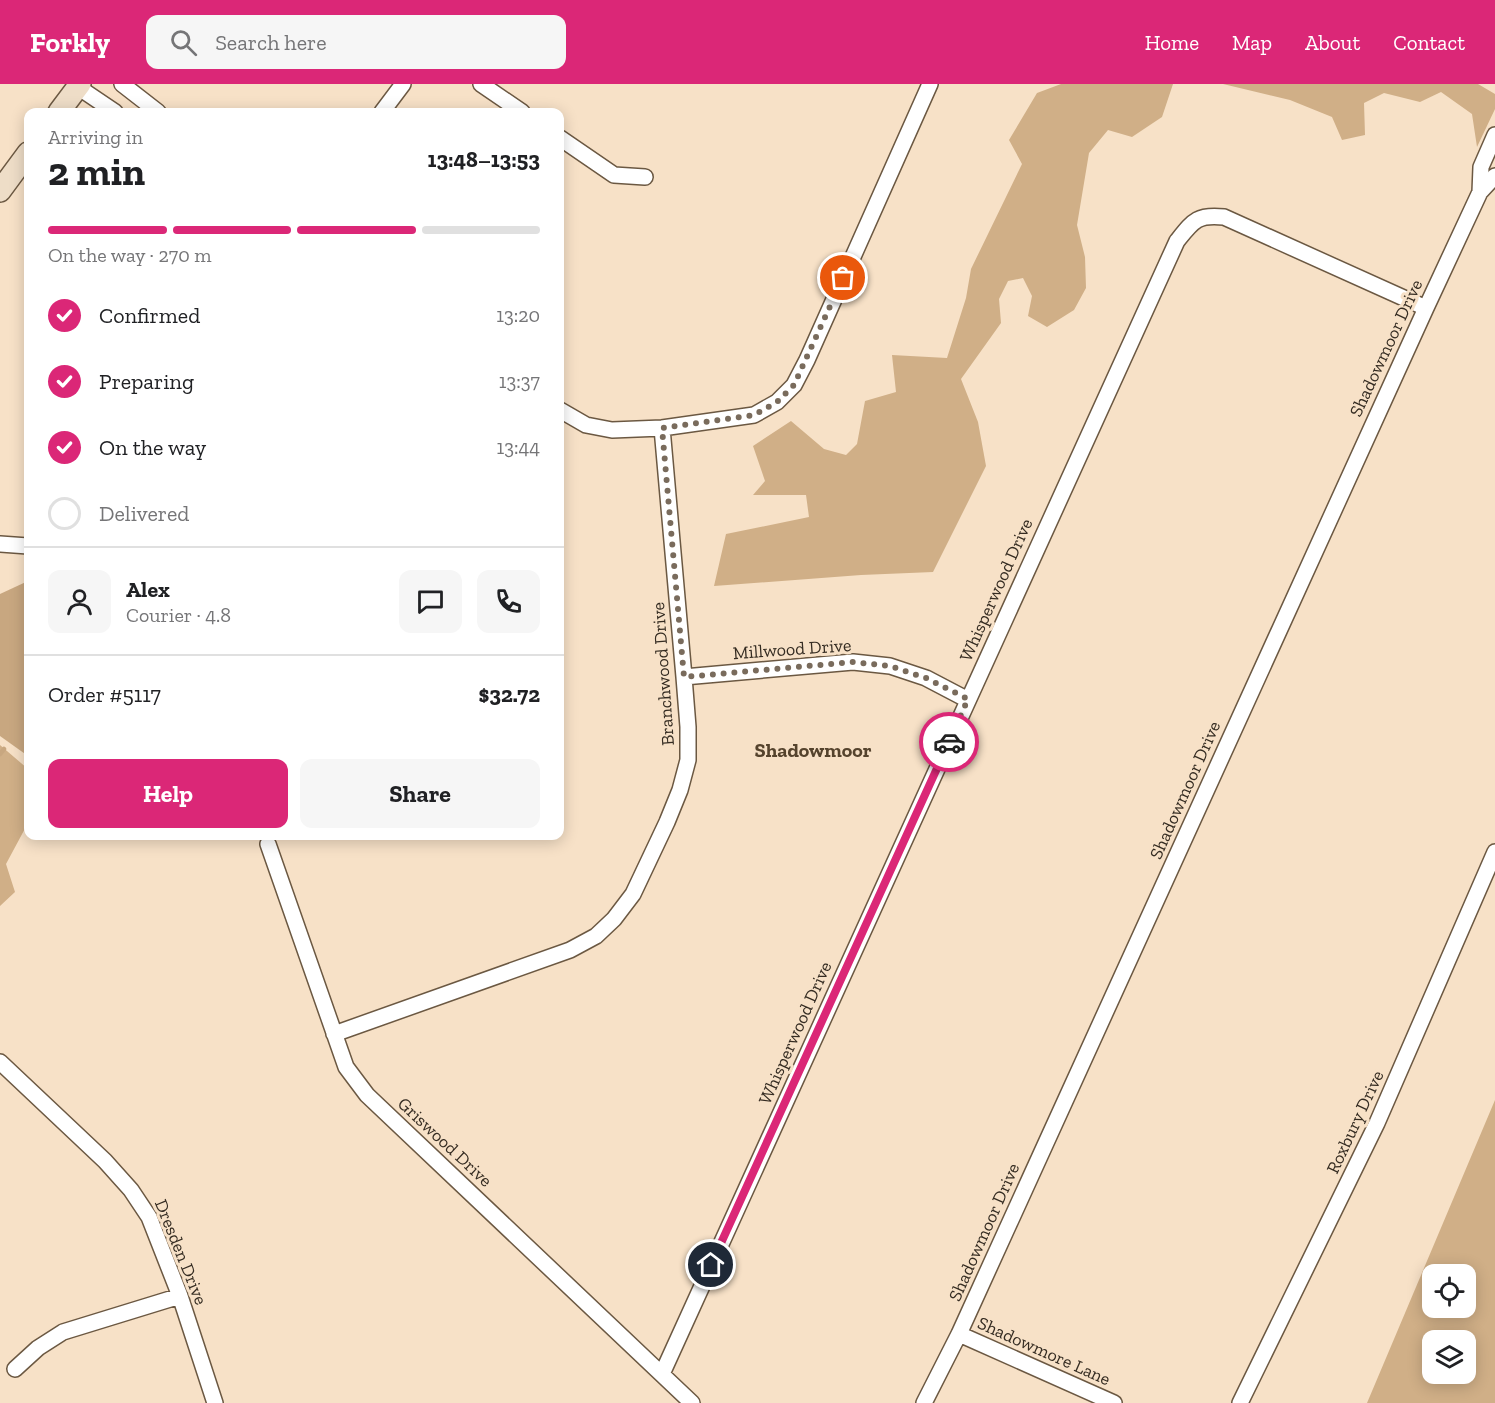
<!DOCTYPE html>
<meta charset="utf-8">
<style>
body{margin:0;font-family:"Zilla Slab",serif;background:#f6f6f6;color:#202124;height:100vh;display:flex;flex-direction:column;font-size:22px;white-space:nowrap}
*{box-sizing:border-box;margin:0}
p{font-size:20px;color:#757577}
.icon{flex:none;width:33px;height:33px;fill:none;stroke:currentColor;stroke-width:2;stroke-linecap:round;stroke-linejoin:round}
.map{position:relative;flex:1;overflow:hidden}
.side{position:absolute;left:24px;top:24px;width:540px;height:732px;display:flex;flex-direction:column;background:#fff;border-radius:12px;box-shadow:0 3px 15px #0003}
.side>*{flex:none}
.tools{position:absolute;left:1422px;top:1180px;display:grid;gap:12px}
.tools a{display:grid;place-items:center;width:54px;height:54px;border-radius:12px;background:#fff;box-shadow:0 3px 15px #0003;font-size:30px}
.pin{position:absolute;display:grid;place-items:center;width:51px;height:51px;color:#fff;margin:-26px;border:3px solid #fff;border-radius:50%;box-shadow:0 2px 6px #0007}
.courier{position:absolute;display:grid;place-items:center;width:60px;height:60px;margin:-30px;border:4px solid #db2777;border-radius:50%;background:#fff;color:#222;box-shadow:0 2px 8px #0007}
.headline em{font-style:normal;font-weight:700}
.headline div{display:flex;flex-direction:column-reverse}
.headline{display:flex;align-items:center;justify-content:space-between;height:102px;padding:0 24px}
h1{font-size:39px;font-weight:700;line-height:45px}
.bar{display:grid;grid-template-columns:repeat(4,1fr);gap:9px 6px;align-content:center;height:72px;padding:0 24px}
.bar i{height:8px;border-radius:4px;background:#e0e0e0}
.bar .active{background:#db2777}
.bar p{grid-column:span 4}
.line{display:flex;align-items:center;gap:15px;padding:0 24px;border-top:2px solid #e0e0e0}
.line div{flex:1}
.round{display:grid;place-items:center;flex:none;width:63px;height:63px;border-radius:12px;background:#f6f6f6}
ol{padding:0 24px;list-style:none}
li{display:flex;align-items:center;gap:18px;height:66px}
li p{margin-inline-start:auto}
li .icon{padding:6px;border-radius:50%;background:#db2777;color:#fff;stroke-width:4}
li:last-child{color:#757577}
li i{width:33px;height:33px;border:3px solid #e0e0e0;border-radius:50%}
.action{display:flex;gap:12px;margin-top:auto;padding:12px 24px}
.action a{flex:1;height:69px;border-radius:12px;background:#db2777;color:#fff;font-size:24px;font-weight:700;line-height:69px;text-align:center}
.action a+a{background:#f6f6f6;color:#202124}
header{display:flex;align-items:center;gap:36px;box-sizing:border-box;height:84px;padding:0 30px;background:#db2777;color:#fff}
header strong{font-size:28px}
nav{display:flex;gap:33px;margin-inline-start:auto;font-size:21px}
.search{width:420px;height:54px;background:#f6f6f6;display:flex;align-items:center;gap:15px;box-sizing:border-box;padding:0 21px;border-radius:12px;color:#757577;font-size:22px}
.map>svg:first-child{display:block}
.forest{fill:#d0af87;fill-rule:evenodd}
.water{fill:#c8a780}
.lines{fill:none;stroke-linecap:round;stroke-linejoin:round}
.stream{stroke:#c8a780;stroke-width:4.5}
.minor-casing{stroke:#6b5842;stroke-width:18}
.secondary-casing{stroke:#6b5842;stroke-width:24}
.minor{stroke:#fff;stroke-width:15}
.secondary{stroke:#eeddc7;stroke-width:21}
.done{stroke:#796b5c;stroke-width:6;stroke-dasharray:0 10.8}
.route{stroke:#db2777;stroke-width:8}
.labels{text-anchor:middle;stroke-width:6;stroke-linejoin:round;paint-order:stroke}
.street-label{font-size:18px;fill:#352c22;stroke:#f7e1c7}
.neighbourhood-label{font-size:20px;font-weight:bold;fill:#55432d;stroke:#f7e1c7}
</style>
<header>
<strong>Forkly</strong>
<div class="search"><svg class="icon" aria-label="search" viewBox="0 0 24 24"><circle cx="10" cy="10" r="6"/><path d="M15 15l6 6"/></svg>Search here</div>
<nav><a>Home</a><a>Map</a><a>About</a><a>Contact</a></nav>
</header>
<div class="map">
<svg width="1495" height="1319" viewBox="0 0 1495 1319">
<rect width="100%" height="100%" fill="#f7e1c7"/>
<!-- forest -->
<path class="forest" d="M 1061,0 L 1173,0 L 1162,33 L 1132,53 L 1108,46 L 1089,69 L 1077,141 L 1085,173 L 1086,204 L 1074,226 L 1047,243 L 1028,232 L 1032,212 L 1023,194 L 1008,197 L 999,215 L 1001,239 L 961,295 L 978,338 L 986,382 L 933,488 L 861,491 L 714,502 L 726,450 L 809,433 L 806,411 L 753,411 L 765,397 L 753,362 L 791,337 L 824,365 L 846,371 L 857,360 L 865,317 L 896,308 L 892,271 L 947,274 L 966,214 L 971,185 L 1022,80 L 1009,56 L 1037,9 Z
M 1223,0 L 1478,0 L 1495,10 L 1495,25 L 1477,63 L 1472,30 L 1441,8 L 1420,18 L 1384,9 L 1364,19 L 1365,51 L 1342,56 L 1332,33 L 1290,16 Z
M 0,661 L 28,685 L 28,739 L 6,780 L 15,808 L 0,822 Z
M 1495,1016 L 1495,1319 L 1367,1319 ZM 1432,1191 L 1466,1191 L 1466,1224 L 1432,1224 ZM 1432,1257 L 1466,1257 L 1466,1290 L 1432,1290 Z"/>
<!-- water -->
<path class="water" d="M 28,497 L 28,672 L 0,652 L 0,510 Z"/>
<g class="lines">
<!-- stream -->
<path class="stream" d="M 0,670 L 4,665"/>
<!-- minor casing -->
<g class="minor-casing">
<path id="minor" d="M 122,0 L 158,28
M 481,0 L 522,28
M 78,3 L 115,28
M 382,28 L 403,0
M 560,54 L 614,91 L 645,93
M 1480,108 L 1481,83 L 1495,51
M 560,326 L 586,341 L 612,346 L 662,344 L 754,331 L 777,318 L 794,301 L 807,276 L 930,0
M 0,460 L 28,462
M 684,593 L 853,578 L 890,582 L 926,594 L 968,616
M 268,760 L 346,983 L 367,1011 L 692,1319
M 334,950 L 570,866 L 596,852 L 614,835 L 633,810 L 667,738 L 680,706 L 688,676 L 688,643 L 684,593 L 662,344
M 0,978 L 105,1077 L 131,1106 L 149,1133 L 180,1212 L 215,1319
M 959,1250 L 1114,1319
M 15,1285 L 38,1264 L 63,1248 L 180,1212
M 662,1290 L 1177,157 C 1193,137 1197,130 1224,133 L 1426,224
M 924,1319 L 959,1250 L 1426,224 L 1480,108 L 1495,92
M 1240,1319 L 1377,1039 L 1495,768"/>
</g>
<!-- secondary casing -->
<g class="secondary-casing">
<path id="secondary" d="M 59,28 L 80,0
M 0,107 L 28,69"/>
</g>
<!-- minor -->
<use href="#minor" class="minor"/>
<!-- secondary -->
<use href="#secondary" class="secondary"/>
</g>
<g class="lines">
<!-- done -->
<path class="done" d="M 843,194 L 794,301 L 777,318 L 754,331 L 662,344 L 684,593 L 853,578 L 890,582 L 926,594 L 968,615 L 949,658"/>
<!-- route -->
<path class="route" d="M 711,1181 L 949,658"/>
</g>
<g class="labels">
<!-- street labels -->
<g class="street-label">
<text transform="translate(1386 264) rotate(-65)" y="6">Shadowmoor Drive</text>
<text transform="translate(996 506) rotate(-66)" y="6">Whisperwood Drive</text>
<text transform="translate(792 565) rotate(-4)" y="6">Millwood Drive</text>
<text transform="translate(663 590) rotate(-94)" y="6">Branchwood Drive</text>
<text transform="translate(1185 706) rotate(-66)" y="6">Shadowmoor Drive</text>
<text transform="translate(795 949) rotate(-66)" y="6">Whisperwood Drive</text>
<text transform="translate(1355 1038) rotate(-65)" y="6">Roxbury Drive</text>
<text transform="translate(445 1058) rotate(43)" y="6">Griswood Drive</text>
<text transform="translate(984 1148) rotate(-66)" y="6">Shadowmoor Drive</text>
<text transform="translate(181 1168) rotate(68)" y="6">Dresden Drive</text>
<text transform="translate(1044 1267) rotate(24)" y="6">Shadowmore Lane</text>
</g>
<!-- neighbourhood labels -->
<g class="neighbourhood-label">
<text x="813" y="673">Shadowmoor</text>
</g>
</g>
</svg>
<div class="tools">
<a><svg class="icon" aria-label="locate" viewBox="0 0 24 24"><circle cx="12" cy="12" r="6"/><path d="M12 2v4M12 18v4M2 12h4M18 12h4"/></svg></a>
<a><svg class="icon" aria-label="layers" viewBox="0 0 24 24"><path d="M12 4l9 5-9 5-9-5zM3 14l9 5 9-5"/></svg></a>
</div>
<div class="pin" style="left:843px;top:194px;background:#ea580c"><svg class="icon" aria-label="bag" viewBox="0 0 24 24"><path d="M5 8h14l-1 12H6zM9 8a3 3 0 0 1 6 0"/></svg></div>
<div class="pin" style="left:711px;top:1181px;background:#1f2937"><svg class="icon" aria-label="home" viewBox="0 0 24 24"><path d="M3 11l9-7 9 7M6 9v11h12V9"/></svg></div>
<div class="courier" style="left:949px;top:658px"><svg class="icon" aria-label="car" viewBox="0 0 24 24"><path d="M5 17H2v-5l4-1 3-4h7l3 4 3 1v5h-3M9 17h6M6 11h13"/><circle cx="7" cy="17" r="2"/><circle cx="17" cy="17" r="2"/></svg></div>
<section class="side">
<div class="headline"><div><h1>2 min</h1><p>Arriving in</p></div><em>13:48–13:53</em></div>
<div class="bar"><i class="active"></i><i class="active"></i><i class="active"></i><i></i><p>On the way · 270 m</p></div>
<ol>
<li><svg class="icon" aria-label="check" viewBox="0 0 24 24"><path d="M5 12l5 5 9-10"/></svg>Confirmed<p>13:20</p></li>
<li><svg class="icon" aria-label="check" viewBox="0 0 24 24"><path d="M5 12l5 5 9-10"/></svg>Preparing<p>13:37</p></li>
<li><svg class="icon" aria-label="check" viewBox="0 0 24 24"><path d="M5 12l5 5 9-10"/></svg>On the way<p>13:44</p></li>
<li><i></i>Delivered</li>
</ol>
<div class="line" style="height:108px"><a class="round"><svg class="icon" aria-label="person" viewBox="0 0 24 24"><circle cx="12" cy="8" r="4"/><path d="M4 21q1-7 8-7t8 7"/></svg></a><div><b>Alex</b><p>Courier · 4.8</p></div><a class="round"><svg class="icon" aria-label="chat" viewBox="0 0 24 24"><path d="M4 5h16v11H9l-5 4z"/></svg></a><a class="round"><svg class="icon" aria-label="phone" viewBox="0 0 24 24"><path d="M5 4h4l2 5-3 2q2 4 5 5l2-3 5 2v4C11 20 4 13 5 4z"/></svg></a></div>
<div class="line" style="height:78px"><div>Order #5117</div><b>$32.72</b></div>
<div class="action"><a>Help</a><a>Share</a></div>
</section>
</div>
